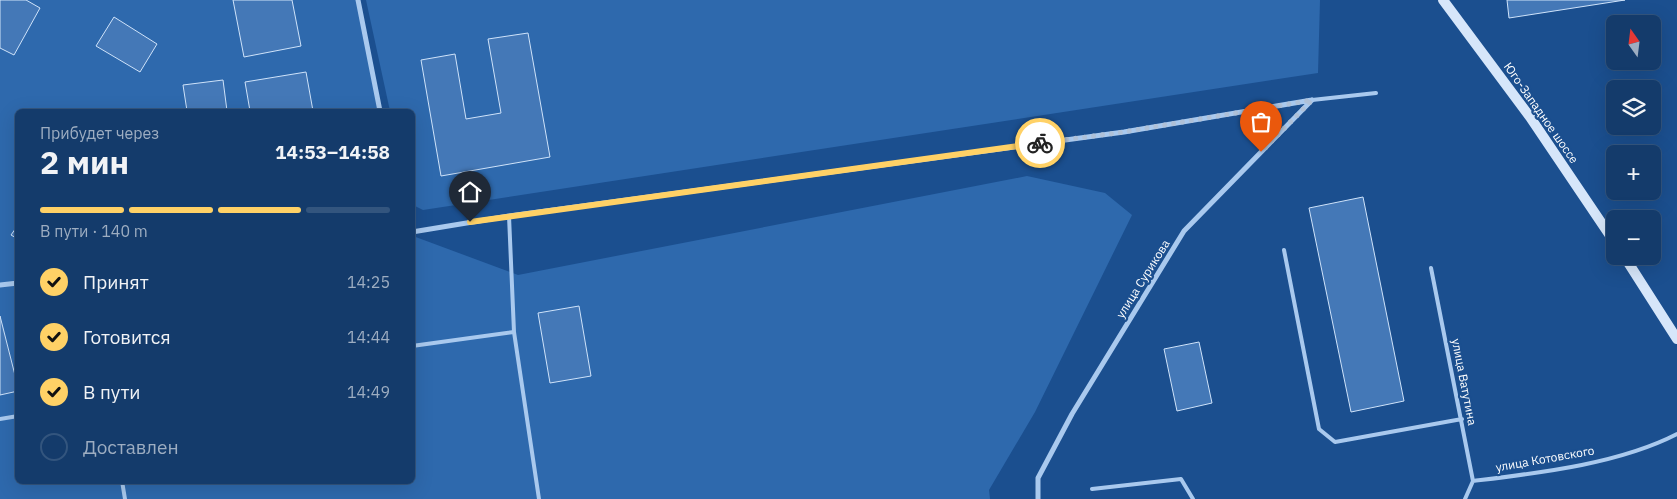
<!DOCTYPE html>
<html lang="ru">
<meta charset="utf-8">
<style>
body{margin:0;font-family:"IBM Plex Sans",sans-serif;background:#1d4271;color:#f1f3f6;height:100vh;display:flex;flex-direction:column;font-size:19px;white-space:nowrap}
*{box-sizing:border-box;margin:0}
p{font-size:16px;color:#9dadc1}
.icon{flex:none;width:28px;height:28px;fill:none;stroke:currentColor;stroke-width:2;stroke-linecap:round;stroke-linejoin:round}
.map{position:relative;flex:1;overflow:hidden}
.sheet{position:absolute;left:15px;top:109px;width:400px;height:375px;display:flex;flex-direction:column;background:#143b6b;border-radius:8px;box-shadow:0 5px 20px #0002,0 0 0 1px #33557e}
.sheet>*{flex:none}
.needle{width:32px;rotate:346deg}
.tools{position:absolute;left:1606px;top:15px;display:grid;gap:10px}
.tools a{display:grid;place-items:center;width:55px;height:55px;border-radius:8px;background:#143b6b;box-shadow:0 5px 20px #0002,0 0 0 1px #33557e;font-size:25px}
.pin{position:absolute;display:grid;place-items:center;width:42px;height:42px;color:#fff;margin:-51px -21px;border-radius:50% 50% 50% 0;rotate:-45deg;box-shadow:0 0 5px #0007}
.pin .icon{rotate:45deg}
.courier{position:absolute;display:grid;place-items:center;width:50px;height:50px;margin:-25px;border:4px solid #ffd166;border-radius:50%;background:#fff;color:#222;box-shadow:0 1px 6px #0007}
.summary em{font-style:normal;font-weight:800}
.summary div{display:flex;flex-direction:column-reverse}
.summary{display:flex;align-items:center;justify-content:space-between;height:85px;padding:0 25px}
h1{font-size:32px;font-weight:800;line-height:38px}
.bar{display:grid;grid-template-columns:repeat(4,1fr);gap:8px 5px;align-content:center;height:60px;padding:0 25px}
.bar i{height:6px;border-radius:4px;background:#33557e}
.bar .active{background:#ffd166}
.bar p{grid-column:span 4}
ol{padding:0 25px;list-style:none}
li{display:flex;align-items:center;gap:15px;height:55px}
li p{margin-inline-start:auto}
li .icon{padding:5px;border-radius:50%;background:#ffd166;color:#111;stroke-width:4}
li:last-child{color:#9dadc1}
li i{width:28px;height:28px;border:2px solid #33557e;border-radius:50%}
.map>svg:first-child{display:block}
.green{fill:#2e69ad}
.building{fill:#4478b7;stroke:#cfe3fa}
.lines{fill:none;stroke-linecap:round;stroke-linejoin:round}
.lane{stroke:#a9c9ee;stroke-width:4}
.street{stroke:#a9c9ee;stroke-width:5}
.secondary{stroke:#d6e6fa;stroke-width:10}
.done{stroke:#afc1d8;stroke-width:5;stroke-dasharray:0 9}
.route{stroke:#ffd166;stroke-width:6}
.labels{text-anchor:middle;stroke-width:4.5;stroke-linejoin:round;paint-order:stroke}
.street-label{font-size:12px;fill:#fff;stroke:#1b4f8f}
</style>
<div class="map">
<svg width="1677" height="499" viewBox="0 0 1677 499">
<rect width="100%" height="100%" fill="#1b4f8f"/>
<!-- green -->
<path class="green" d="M 0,0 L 358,0 L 380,111 L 18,111 L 18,481 L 412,481 L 413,236 L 518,275 L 1027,176 L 1105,193 L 1132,215 L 1035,412 L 989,490 L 990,499 L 0,499 Z
M 366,0 L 1320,0 L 1318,73 L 423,210 L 413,205 L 412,111 L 390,111 Z"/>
<!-- building -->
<path class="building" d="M 0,0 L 26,0 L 40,8 L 14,55 L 0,48 Z
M 233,0 L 292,0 L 301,46 L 244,57 Z
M 1507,0 L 1625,0 L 1509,18 Z
M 114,17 L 157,44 L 140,72 L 96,46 Z
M 528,33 L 550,157 L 441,176 L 421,60 L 455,54 L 466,119 L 501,113 L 488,39 Z
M 306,72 L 313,111 L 250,111 L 245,82 Z
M 223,80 L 227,111 L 187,111 L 183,85 Z
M 1363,197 L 1404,401 L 1351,412 L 1309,208 Z
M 18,225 L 18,239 L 11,235 Z
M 579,306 L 591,376 L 550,383 L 538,313 Z
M 0,316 L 18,387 L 18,391 L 0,395 Z
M 1199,342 L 1212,403 L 1177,411 L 1164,349 Z"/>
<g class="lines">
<!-- lane -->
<path class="lane" d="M 1312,100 L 1376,93
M 509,216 L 514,332 L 539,499
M 1284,250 L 1319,429 L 1335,442 L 1462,419
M 1431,268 L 1473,481 L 1465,499
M 412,346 L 514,332
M 0,419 L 18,416
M 122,481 L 125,499
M 1473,481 C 1538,473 1619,464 1677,434
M 1092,489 L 1181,479 L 1193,499"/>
<!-- street -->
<path class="street" d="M 358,0 L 380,111
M 412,232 L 509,216 L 1124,132 L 1312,100
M 0,285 L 18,283
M 1038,499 L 1038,478 L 1072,414 L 1184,231 L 1312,100"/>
<!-- secondary -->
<path class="secondary" d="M 1443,0 L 1530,117 L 1615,243
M 1624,256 L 1677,339"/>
</g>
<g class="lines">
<!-- done -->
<path class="done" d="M 1040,143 L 1124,132 L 1312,100 L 1261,152"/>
<!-- route -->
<path class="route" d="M 470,222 L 1040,143"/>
</g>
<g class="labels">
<!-- street labels -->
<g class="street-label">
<text transform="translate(1541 113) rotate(55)" y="4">Юго-Западное шоссе</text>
<text transform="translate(1143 279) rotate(-58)" y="4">улица Сурикова</text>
<text transform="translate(1464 382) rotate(79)" y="4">улица Ватутина</text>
<text transform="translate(1545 459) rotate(-10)" y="4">улица Котовского</text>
</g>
</g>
</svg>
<div class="tools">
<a><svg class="needle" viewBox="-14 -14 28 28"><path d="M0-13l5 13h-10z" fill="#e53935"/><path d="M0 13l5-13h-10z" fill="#9dadc1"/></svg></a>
<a><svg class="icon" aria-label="layers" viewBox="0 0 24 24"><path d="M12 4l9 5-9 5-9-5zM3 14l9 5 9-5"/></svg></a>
<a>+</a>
<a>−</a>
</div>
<div class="pin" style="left:1261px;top:152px;background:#ea580c"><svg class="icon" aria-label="bag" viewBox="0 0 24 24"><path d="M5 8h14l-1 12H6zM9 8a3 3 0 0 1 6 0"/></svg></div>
<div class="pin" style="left:470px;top:222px;background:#1f2937"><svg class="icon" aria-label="home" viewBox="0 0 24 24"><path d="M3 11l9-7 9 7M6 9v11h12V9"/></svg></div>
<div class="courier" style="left:1040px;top:143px"><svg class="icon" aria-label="bike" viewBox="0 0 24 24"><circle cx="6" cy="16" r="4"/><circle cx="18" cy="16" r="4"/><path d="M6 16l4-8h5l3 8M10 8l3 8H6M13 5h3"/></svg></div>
<section class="sheet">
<div class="summary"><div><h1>2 мин</h1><p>Прибудет через</p></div><em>14:53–14:58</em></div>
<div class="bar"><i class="active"></i><i class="active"></i><i class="active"></i><i></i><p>В пути · 140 m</p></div>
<ol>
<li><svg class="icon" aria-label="check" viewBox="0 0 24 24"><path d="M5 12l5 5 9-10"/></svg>Принят<p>14:25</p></li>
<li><svg class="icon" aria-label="check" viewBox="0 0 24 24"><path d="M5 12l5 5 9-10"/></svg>Готовится<p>14:44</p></li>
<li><svg class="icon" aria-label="check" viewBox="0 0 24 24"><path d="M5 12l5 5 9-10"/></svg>В пути<p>14:49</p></li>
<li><i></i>Доставлен</li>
</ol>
</section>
</div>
